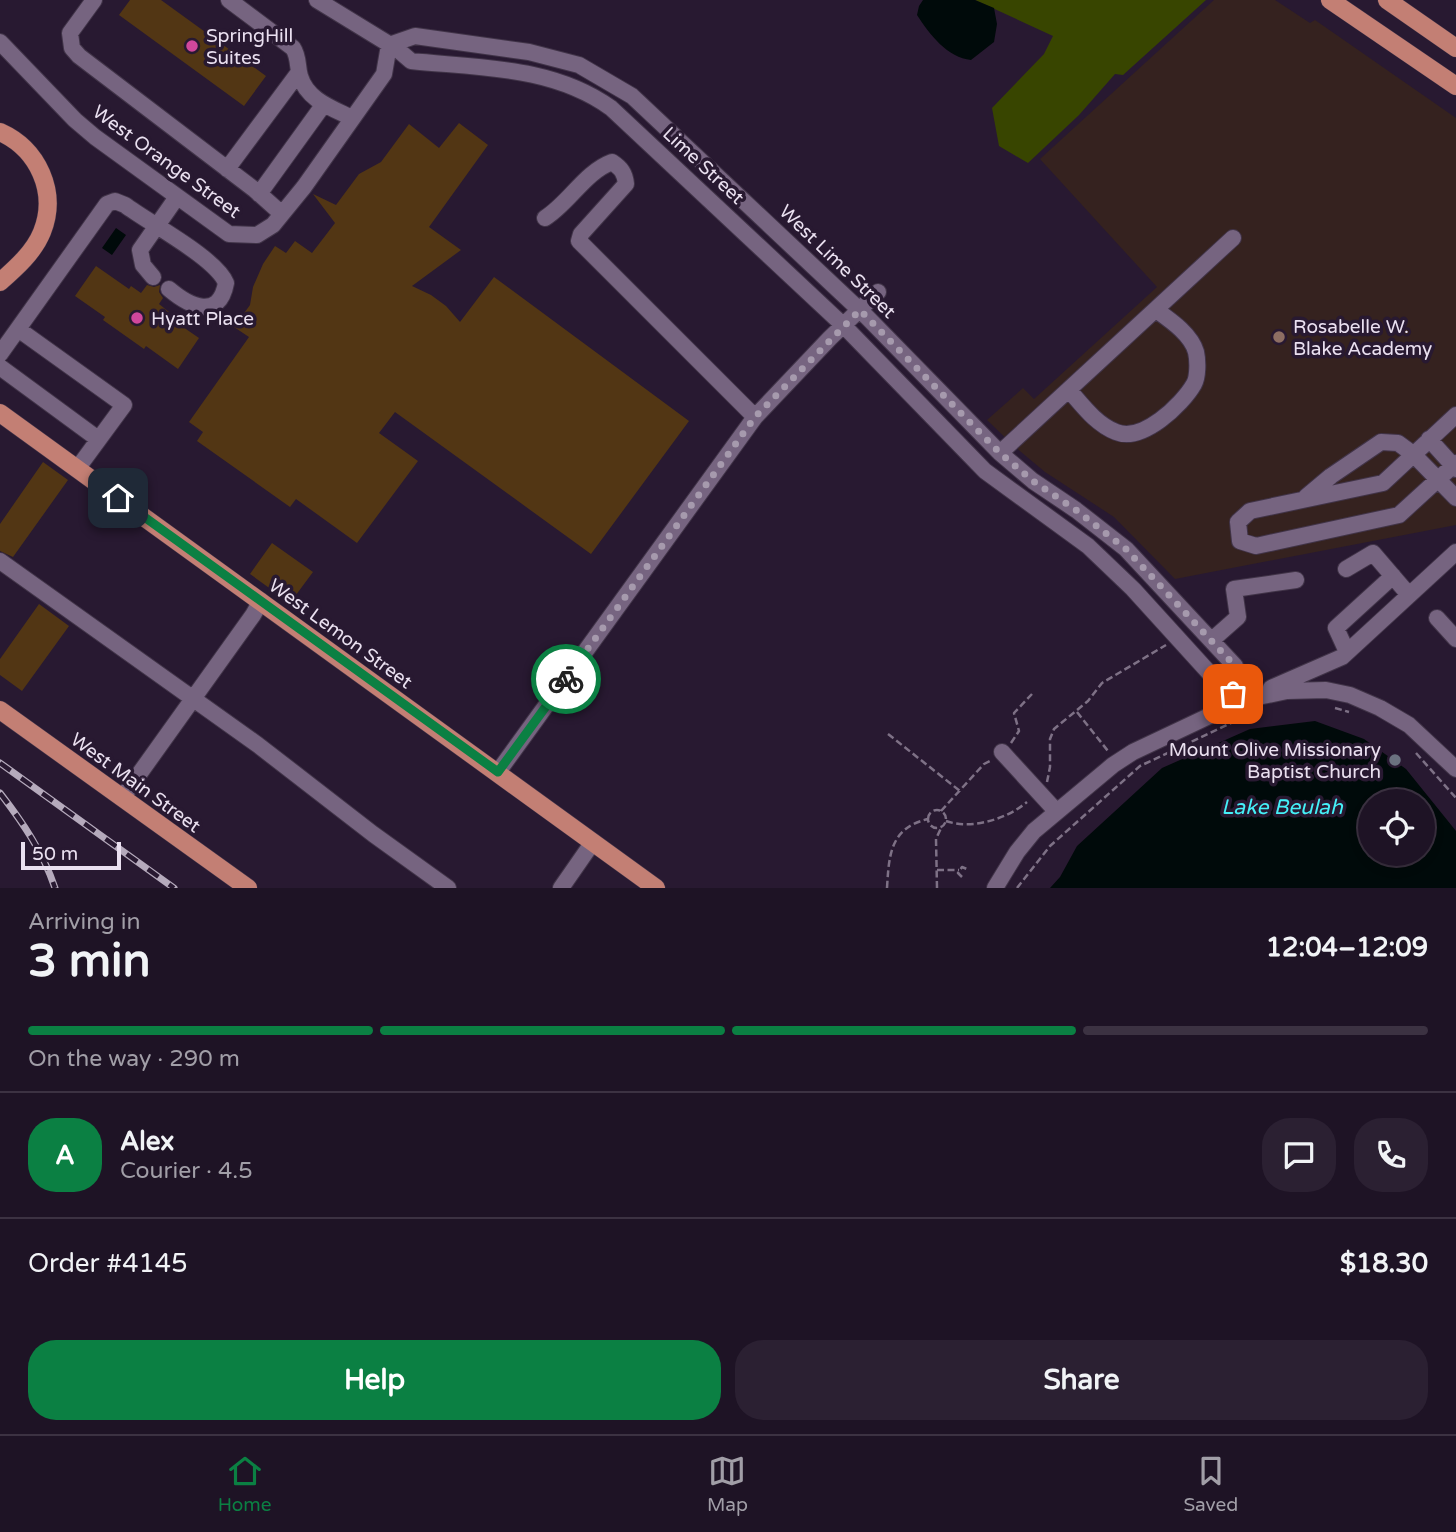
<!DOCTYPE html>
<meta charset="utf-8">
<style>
body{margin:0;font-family:"Varela Round",sans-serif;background:#2b2032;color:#f1f3f6;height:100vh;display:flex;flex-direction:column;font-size:26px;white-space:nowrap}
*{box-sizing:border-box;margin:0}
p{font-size:23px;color:#a19ea7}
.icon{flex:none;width:38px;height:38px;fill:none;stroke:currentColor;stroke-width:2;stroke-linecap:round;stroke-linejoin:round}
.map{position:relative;height:888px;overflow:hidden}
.side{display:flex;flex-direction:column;background:#1e1325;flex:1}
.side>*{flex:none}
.buttons{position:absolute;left:1358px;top:789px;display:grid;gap:14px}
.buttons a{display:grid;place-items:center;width:77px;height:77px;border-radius:50%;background:#1e1325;box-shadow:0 4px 10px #0003,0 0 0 2px #3c3242;font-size:35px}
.scale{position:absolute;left:21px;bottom:18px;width:100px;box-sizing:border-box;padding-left:7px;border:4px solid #eae0f0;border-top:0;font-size:19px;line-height:24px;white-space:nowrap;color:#eae0f0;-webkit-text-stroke:5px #281931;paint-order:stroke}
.pin{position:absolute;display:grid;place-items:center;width:60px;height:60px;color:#fff;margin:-30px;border-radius:14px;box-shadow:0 4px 10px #0006}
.courier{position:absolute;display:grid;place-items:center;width:70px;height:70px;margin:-35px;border:5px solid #0b8043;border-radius:50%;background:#fff;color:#222;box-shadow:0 2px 9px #0007}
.overview em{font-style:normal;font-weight:800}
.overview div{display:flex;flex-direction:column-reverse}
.overview{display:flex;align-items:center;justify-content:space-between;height:119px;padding:0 28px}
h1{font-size:46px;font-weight:800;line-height:52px}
.bar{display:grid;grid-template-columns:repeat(4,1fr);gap:10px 7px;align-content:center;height:84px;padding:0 28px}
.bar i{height:9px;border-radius:5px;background:#3c3242}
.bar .selected{background:#0b8043}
.bar p{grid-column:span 4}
.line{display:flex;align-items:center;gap:18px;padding:0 28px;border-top:2px solid #3c3242}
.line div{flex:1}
.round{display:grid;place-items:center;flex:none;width:74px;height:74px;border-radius:28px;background:#2b2032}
.button{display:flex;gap:14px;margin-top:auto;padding:14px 28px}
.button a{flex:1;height:80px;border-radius:28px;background:#0b8043;color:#fff;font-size:28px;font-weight:800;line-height:80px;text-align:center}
.button a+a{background:#2b2032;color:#f1f3f6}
.tab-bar{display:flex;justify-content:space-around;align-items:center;height:98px;border-top:2px solid #3c3242;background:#1e1325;font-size:19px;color:#a19ea7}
.tab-bar a{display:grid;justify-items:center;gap:4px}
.tab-bar .selected{color:#0b8043}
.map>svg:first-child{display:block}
.education{fill:#35221f}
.green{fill:#384500}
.water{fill:#000a0a;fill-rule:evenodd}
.building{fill:#523614}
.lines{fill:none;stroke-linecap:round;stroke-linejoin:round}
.minor-casing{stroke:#413448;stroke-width:18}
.major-casing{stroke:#413448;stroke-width:19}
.path{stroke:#7e7186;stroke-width:2.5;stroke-dasharray:7 3.5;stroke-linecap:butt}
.minor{stroke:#766480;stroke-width:16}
.major{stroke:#c37f74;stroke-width:18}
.rail-casing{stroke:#b5aabc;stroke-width:7}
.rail{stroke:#281931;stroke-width:4.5;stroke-dasharray:13;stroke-linecap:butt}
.done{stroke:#a69aad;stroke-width:7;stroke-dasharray:0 12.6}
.route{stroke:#0b8043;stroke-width:9}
.hotel-dot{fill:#d1479c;stroke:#281931;stroke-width:2.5}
.education-dot{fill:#8d6e63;stroke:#281931;stroke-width:2.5}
.worship-dot{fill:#6b7280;stroke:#281931;stroke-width:2.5}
.labels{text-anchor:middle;stroke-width:7;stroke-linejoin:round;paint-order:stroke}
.poi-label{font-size:19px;fill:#eae0f0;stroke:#281931;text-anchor:start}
.street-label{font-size:19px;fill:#eae0f0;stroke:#281931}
.water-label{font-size:21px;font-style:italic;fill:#45f0f8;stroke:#281931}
</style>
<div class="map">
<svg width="1456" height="888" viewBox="0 0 1456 888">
<rect width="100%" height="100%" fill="#281931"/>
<!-- education -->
<path class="education" d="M 1214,0 L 1275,0 L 1310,23 L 1315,20 L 1456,118 L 1456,525 L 1175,579 L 1114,517 L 1045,472 L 1015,447 L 987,420 L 1023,388 L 1034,399 L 1157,287 L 1040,159 Z"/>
<!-- green -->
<path class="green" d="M 975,0 L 1206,0 L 1123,75 L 1115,74 L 1079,115 L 1028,163 L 999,146 L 992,108 L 1044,54 L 1053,36 Z"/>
<!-- water -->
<path class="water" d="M 923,0 L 975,0 L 994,8 L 997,24 L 994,42 L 971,60 C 948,58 929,34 917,15 L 919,6 Z
M 116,228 L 126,235 L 112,255 L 102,248 Z
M 1315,721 L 1364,739 L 1406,769 L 1456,831 L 1456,888 L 1050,888 L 1060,877 L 1077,846 L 1162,768 L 1250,729 ZM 1370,802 L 1423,802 L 1423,854 L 1370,854 Z"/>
<!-- building -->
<path class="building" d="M 130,0 L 161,0 L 266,76 L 244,106 L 119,15 Z
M 459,123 L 488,145 L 429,227 L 461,250 L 412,286 L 431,295 L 446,306 L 460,322 L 494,277 L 689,421 L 591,554 L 395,412 L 379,433 L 418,461 L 357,543 L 296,499 L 290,507 L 197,441 L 203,432 L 189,422 L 249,337 L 234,327 L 250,305 L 253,287 L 263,264 L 275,246 L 286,253 L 295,241 L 312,253 L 335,223 L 313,194 L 336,205 L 359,174 L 381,162 L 409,124 L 439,148 Z
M 96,266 L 129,289 L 131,286 L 141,293 L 147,285 L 154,287 L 160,285 L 159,292 L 163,298 L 159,304 L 169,312 L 167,316 L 199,338 L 178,369 L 146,346 L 144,349 L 103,320 L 105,317 L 75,296 Z
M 43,462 L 68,480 L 13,557 L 0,551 L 0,524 Z
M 272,543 L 313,572 L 290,603 L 250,574 Z
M 39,604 L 69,626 L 22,691 L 0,675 L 0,659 Z"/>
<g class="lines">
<!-- minor casing -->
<g class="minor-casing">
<path id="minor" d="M 94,0 L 70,33 L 72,48 L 79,56 L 255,190 L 282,214
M 229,0 L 293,48 C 299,57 297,66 300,76 C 307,100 332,108 352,118
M 317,0 L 397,49 L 411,61 C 479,68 553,66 611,108 L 844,326 L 985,471 L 1088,546 L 1133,589 L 1223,688 L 1243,700
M 0,42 L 75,120 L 95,137 L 229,234 L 257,235 L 273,225 L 304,187 L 384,74 L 389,45
M 389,45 L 415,36 L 529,52 L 579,65 L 632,96 L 867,317 L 1000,453 L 1033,481 L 1076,510 L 1126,549 L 1235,666 L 1243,700
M 227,169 L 299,72
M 259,194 L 324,104
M 545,218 C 569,203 585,172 612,162 C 621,168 625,173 626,184 L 581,234 L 579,241 L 755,417
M 153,277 L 143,265 L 140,250 L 177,197
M 18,329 L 124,405 L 77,469
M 0,354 L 107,204 L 115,201 L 125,205 C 149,223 216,258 226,283 C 219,321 189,306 169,289
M 0,367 L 98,439
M 1069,390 C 1083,406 1096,424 1116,432 C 1142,443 1182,405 1194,384 C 1198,377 1198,361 1196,352 C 1191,334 1170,320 1156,310
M 1456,415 L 1383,483 L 1250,511 L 1238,522 L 1240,541 L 1256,546 L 1399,515 L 1456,463
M 1429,439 L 1456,469
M 1000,453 L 1233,238
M 1306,497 L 1331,476 L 1381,442 L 1398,443 L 1413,454 L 1456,498
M 0,561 L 258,745 L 373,834 L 448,888
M 1346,569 L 1373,553 L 1409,595
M 1437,618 L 1456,639
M 1212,640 L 1238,617 L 1234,589 L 1296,580
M 1347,652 L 1336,628 L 1393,576
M 1271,688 L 1342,657 L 1456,552
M 1002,752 L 1056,811
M 498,772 L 755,417 L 830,338 L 878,292
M 122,798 L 253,615 L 261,601
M 561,888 L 593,842
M 995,888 L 1017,852 L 1034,831 L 1113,765 L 1133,752 L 1243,700 L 1287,691 L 1326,690 L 1350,695 L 1380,708 L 1409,725 L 1456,769"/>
</g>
<!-- major casing -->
<g class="major-casing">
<path id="major" d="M 1330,0 L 1456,86
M 1387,0 L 1456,48
M 0,132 C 38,149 58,192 42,232 C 34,252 16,268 0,282
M 0,413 L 656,888
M 0,710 L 248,888"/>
</g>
<!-- path -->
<path class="path" d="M 1335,708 L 1349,712
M 1077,712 L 1108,751
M 888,734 L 960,791
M 1011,743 L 1019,731 L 1014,713 L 1032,694
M 1416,753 L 1456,798
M 1047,782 L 1050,767 L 1050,739 L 1054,729 L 1088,701 L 1102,683 L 1166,645
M928 819a9 9 0 1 1 18 0a9 9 0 1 1-18 0Z
M 941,811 L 984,764 L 990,761
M 946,821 C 972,830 1007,819 1027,802
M 937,870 L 959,870
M 962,877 L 958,873 L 962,867 L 967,869
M 887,888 C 889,855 890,828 928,819
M 937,888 L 936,839 L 941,828
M 1017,888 L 1050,846 L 1140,766 L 1231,723"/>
<!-- minor -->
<use href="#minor" class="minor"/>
<!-- major -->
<use href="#major" class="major"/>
<!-- rail casing -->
<g class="rail-casing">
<path id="rail" d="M 0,763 L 174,888
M 0,793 C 23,823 43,852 55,888"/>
</g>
<!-- rail -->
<use href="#rail" class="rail"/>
</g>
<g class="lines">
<!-- done -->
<path class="done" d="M 566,679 L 755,417 L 860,310 L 1000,453 L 1033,481 L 1076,510 L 1126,549 L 1235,666 L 1243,700 L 1233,694"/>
<!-- route -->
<path class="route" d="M 118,498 L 498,772 L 566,679"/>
</g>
<!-- markers -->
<g class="hotel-dot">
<circle cx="192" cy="46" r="7"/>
<circle cx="137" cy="318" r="7"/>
</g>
<circle class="education-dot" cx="1279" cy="337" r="7"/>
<circle class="worship-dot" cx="1395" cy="760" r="7"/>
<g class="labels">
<!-- poi labels -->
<g class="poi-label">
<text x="206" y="42">SpringHill<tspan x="206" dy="22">Suites</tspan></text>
<text x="151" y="325">Hyatt Place</text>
<text x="1293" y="333">Rosabelle W.<tspan x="1293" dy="22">Blake Academy</tspan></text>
<text x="1381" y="756" text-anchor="end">Mount Olive Missionary<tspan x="1381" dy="22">Baptist Church</tspan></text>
</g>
<!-- street labels -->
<g class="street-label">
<text transform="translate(167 161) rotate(36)" y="7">West Orange Street</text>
<text transform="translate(704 165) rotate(43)" y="7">Lime Street</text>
<text transform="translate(838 261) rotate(44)" y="7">West Lime Street</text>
<text transform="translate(341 633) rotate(36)" y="7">West Lemon Street</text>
<text transform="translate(136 782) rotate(36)" y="7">West Main Street</text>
</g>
<!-- water labels -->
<g class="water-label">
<text x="1282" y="814">Lake Beulah</text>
</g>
</g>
</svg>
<div class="buttons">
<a><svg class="icon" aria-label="locate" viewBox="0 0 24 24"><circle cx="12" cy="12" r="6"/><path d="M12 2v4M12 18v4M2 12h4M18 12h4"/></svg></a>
</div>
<div class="scale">50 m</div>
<div class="pin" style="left:1233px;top:694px;background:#ea580c"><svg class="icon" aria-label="bag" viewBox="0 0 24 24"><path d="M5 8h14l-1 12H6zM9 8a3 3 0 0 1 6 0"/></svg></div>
<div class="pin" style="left:118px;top:498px;background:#1f2937"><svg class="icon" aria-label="home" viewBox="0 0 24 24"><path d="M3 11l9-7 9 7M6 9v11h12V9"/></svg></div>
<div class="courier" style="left:566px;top:679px"><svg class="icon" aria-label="bike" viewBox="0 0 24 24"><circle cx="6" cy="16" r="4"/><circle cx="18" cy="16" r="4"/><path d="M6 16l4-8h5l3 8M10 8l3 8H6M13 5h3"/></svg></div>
</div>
<section class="side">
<div class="overview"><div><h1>3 min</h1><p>Arriving in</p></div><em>12:04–12:09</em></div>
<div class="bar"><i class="selected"></i><i class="selected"></i><i class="selected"></i><i></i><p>On the way · 290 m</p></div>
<div class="line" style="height:126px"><b class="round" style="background:#0b8043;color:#fff">A</b><div><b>Alex</b><p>Courier · 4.5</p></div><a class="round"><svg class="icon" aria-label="chat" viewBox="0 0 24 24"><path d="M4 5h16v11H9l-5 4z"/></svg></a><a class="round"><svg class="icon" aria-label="phone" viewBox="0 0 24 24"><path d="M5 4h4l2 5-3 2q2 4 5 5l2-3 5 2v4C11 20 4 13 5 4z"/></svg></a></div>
<div class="line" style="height:91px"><div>Order #4145</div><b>$18.30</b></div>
<div class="button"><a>Help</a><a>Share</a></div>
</section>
<nav class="tab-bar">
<a class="selected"><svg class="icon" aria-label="home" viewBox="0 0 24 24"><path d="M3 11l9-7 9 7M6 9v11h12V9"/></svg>Home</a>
<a><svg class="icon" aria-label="map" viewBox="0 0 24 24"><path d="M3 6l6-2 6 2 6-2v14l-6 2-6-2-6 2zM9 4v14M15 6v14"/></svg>Map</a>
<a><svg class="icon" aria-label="saved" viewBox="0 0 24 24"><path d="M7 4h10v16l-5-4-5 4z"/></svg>Saved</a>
</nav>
